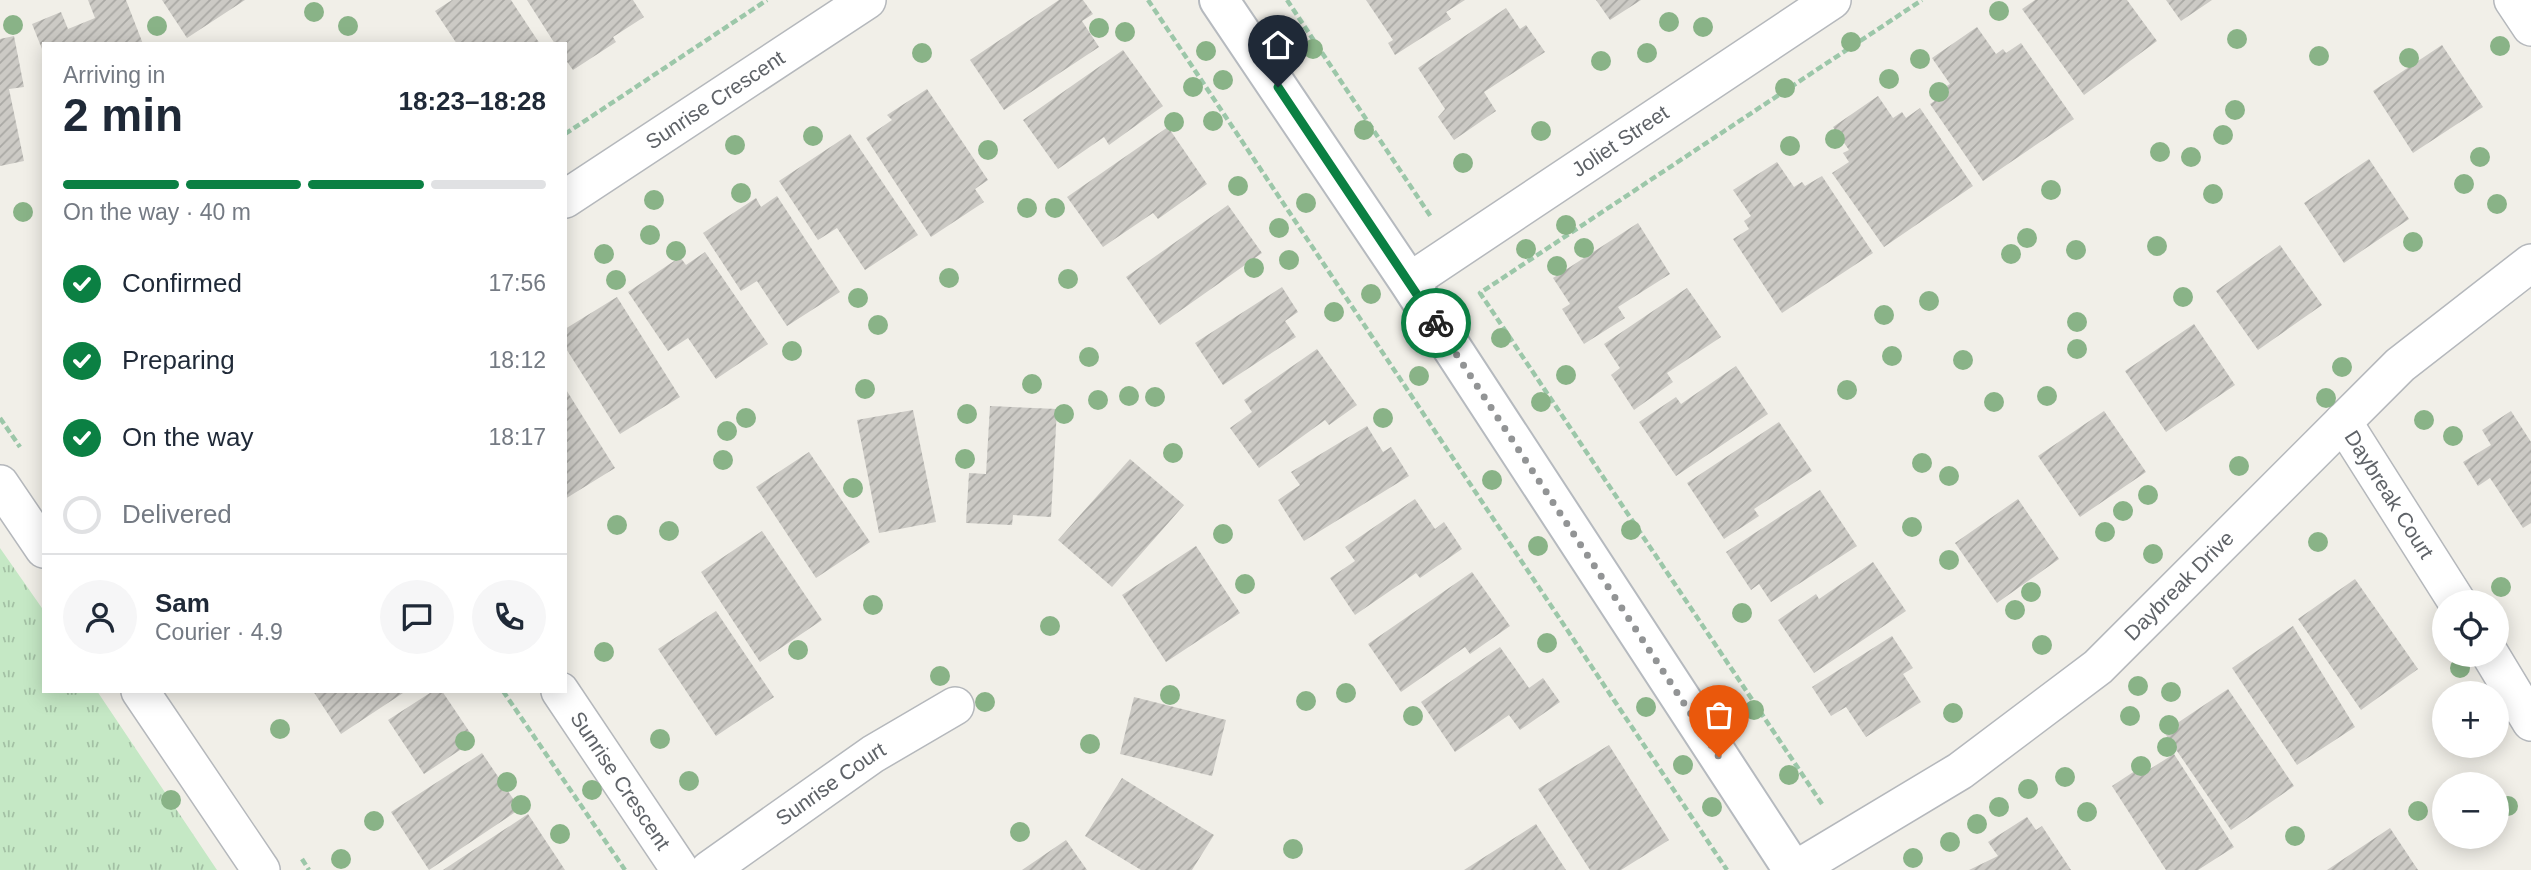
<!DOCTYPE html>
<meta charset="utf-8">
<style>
body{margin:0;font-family:Arial,sans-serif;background:#f6f6f7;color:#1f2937;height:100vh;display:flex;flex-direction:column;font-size:26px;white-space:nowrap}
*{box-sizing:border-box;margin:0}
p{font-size:23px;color:#747a83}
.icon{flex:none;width:38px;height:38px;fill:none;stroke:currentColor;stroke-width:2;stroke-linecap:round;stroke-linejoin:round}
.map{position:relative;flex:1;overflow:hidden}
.details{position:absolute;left:42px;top:42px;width:525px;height:651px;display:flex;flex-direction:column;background:#fff;border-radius:0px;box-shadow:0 4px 18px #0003}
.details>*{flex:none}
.buttons{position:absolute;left:2432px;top:590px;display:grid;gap:14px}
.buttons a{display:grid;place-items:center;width:77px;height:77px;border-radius:50%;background:#fff;box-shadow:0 4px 18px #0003;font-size:35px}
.pin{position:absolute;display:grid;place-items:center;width:60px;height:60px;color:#fff;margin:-72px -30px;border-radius:50% 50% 50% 0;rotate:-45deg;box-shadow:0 0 7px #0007}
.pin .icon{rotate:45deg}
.courier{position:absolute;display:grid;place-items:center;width:70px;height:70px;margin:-35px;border:5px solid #0b8043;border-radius:50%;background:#fff;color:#222;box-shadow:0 2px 9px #0007}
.summary em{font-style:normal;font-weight:700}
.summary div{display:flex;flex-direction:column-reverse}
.summary{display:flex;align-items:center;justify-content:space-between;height:119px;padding:0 21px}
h1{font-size:46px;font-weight:700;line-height:52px}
.bar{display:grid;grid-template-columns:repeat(4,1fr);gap:10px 7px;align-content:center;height:84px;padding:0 21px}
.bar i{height:9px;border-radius:5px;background:#e0e1e3}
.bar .selected{background:#0b8043}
.bar p{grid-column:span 4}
.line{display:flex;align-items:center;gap:18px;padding:0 21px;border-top:2px solid #e0e1e3}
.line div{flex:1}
.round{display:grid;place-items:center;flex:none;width:74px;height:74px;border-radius:37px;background:#f6f6f7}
ol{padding:0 21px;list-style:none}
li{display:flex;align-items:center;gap:21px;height:77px}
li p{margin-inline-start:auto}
li .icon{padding:7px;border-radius:50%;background:#0b8043;color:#fff;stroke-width:4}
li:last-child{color:#747a83}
li i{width:38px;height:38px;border:4px solid #e0e1e3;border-radius:50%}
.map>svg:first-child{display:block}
.grass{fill:url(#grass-tufts)}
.building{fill:url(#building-hatch)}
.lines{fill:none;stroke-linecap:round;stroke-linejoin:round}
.street-casing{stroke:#b5b8bc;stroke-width:40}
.secondary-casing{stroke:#b6babf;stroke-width:42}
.path{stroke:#9cc7a9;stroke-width:4.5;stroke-dasharray:7 3.5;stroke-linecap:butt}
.street{stroke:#fff;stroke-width:37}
.secondary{stroke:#fff;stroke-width:38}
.tree{fill:#89b387}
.done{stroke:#929495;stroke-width:7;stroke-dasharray:0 12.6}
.route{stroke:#0b8043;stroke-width:9}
.labels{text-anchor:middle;stroke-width:6;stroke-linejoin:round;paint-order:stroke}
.street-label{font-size:21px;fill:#5f6368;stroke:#fff}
</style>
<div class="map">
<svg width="2531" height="870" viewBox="0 0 2531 870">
<defs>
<pattern id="grass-tufts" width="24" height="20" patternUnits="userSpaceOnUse" patternTransform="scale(1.75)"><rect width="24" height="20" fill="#c5e8c5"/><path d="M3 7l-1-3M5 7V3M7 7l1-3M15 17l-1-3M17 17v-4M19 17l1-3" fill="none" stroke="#a3c0a4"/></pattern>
<pattern id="building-hatch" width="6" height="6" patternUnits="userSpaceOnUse" patternTransform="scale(1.75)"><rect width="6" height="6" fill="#cccac5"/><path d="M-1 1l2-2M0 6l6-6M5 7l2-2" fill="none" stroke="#a9a8a4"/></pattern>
</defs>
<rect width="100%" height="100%" fill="#f1efe8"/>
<!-- grass -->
<path class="grass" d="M 0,548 L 44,611 L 44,691 L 97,691 L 217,870 L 0,870 Z"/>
<!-- building -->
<path class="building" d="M 88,0 L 126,0 L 143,44 L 44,44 L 44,54 L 32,24 L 61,12 L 68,29 L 95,18 Z
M 162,0 L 245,0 L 187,38 Z
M 452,0 L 511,0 L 540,44 L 457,44 L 435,11 Z
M 527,0 L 633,0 L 644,17 L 613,37 L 616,42 L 573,70 L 565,59 L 565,44 L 555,44 Z
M 1059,0 L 1083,0 L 1093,14 L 1082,21 L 1099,47 L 1004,110 L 970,60 Z
M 1366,0 L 1465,0 L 1446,12 L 1451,19 L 1395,55 L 1388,43 L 1393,40 Z
M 1596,0 L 1641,0 L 1610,20 Z
M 2035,0 L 2127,0 L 2157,41 L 2084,95 L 2022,9 Z
M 2166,0 L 2212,0 L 2181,21 Z
M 1506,8 L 1520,29 L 1526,25 L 1545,52 L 1484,92 L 1496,111 L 1454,140 L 1438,117 L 1445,109 L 1418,68 Z
M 1977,27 L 1996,54 L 2003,49 L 2006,53 L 2021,43 L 2074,119 L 1983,181 L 1930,104 L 1946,93 L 1943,88 L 1950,84 L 1932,58 Z
M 14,36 L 24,87 L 9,89 L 24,161 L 0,166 L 0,39 Z
M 2442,45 L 2483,107 L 2413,153 L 2373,91 Z
M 1123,50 L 1163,106 L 1109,145 L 1104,137 L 1058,169 L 1023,120 Z
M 927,89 L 988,180 L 975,189 L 984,202 L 931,237 L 866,138 L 892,120 L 887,115 Z
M 1878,96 L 1893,118 L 1902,112 L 1906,118 L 1920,108 L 1973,186 L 1884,247 L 1832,173 L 1849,162 L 1843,153 L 1849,150 L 1833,127 Z
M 1168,127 L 1207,184 L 1158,219 L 1153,213 L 1103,247 L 1067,197 Z
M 850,134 L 918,235 L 865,270 L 837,228 L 818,240 L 779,181 Z
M 2369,159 L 2409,219 L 2344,263 L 2304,203 Z
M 1777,162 L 1794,187 L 1802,182 L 1805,186 L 1822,176 L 1873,253 L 1782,313 L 1733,239 L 1749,229 L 1744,221 L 1751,216 L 1733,190 Z
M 777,196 L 840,292 L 787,326 L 757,281 L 741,291 L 703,233 L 756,198 L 761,207 Z
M 1228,205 L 1262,253 L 1160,325 L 1126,277 Z
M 1638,223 L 1670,274 L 1618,307 L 1625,318 L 1584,344 L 1562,309 L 1570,304 L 1553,278 Z
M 2280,245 L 2322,305 L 2258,350 L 2216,291 Z
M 705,252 L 768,344 L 716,379 L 688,338 L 668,351 L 628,292 L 680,257 L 686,265 Z
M 1282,287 L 1298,312 L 1285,321 L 1296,337 L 1223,385 L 1195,343 Z
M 1687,288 L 1721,337 L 1667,373 L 1673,382 L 1634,410 L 1611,375 L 1620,368 L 1604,344 Z
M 617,297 L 680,397 L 620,434 L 565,347 L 565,329 Z
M 2194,324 L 2235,385 L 2166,432 L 2125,371 Z
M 1317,349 L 1357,405 L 1329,425 L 1325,420 L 1259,468 L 1230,428 L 1252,412 L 1244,400 Z
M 1736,366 L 1768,414 L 1676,476 L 1639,422 L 1676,397 L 1681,404 Z
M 565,388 L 615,468 L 565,499 Z
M 990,406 L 1057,409 L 1051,517 L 1013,515 L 1012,525 L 966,523 L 969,473 L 986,474 Z
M 913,410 L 936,522 L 879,533 L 857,420 Z
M 2104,411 L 2146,472 L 2080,517 L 2038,456 Z
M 2511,411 L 2531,442 L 2531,523 L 2523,528 L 2490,478 L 2478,486 L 2463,462 L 2491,445 L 2482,430 Z
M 1779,422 L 1812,471 L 1754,509 L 1759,516 L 1724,539 L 1687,483 Z
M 1367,426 L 1383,452 L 1391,447 L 1409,476 L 1304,541 L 1278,500 L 1300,485 L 1291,472 Z
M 809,452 L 870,542 L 816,578 L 756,487 Z
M 1130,459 L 1184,505 L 1112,587 L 1058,540 Z
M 1820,490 L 1857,546 L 1771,602 L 1759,584 L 1751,590 L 1726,552 Z
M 1415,499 L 1435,529 L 1444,522 L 1462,549 L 1420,578 L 1416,573 L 1355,615 L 1330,578 L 1355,561 L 1345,547 Z
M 2018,499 L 2059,559 L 1997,603 L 1955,543 Z
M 762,531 L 822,620 L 760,662 L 701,572 Z
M 1196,546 L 1240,613 L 1166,662 L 1122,595 Z
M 1873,562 L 1906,611 L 1814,673 L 1778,620 L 1816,594 L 1819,599 Z
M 1472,572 L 1510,626 L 1470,654 L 1465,647 L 1401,692 L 1368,644 Z
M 2355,579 L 2418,669 L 2361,710 L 2298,619 Z
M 716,611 L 774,697 L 716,736 L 658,649 Z
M 2293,626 L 2355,727 L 2297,765 L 2232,668 Z
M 1892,636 L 1913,668 L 1903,674 L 1921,702 L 1866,737 L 1846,707 L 1831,716 L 1812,687 Z
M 1500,647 L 1529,688 L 1543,678 L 1560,702 L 1520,730 L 1509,715 L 1455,752 L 1421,702 Z
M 2228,689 L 2294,786 L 2231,830 L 2164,732 Z
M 313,691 L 406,691 L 341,734 Z
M 433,691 L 442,691 L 475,740 L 424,774 L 388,720 Z
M 1134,697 L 1226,720 L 1212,776 L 1120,754 Z
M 1609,745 L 1669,840 L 1621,870 L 1590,870 L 1538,789 Z
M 482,753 L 520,809 L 429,870 L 391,812 Z
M 2174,754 L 2234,847 L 2198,870 L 2166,870 L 2112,786 L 2141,767 L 2145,772 Z
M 1122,778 L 1214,835 L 1192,870 L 1141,870 L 1085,836 Z
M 528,814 L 565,870 L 443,870 Z
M 2027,817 L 2036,830 L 2042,826 L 2071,870 L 1969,870 L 1998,856 L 1988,842 Z
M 1536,824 L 1566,870 L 1464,870 Z
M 2390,828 L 2418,870 L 2327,870 Z
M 1066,840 L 1087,870 L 1022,870 Z"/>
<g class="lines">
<!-- street casing -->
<g class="street-casing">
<g id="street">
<path d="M 2513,0 L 2531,27"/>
<path id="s1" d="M 565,199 L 867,0"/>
<path id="s2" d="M 1409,282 L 1832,0"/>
<path id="s3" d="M 2343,422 L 2457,602"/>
<path d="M 0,484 L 44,549"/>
<path d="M 2490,654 L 2531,722"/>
<path d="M 140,691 L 261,870"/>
<path id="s4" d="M 560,691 L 680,870"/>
<path id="s5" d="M 709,870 L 873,754 L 955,706"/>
<path id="s6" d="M 1795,870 L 1960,771 L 2098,667 L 2400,365 L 2531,263"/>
</g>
</g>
<!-- secondary casing -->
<g class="secondary-casing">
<path id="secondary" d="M 1219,0 L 1409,282 L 1793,870"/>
</g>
<!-- path -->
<path class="path" d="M 1148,0 L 1727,870
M 1287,0 L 1431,217
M 565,134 L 767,0
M 0,418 L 20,447
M 503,691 L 625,870
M 1822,804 L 1480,293 L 1922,0
M 302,859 L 309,870"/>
<!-- street -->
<use href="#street" class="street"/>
<!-- secondary -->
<use href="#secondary" class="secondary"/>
</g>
<!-- trees -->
<g class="tree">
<circle cx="1999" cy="11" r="10"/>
<circle cx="314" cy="12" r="10"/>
<circle cx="1669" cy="22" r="10"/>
<circle cx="13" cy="25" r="10"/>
<circle cx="157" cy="26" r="10"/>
<circle cx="348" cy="26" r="10"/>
<circle cx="1703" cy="27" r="10"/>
<circle cx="1099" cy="28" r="10"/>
<circle cx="1125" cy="32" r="10"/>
<circle cx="2237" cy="39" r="10"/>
<circle cx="1851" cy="42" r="10"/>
<circle cx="2500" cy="46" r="10"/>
<circle cx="1313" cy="49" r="10"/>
<circle cx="1206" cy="51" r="10"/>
<circle cx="922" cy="53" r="10"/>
<circle cx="1647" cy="53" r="10"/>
<circle cx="2319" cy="56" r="10"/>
<circle cx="2409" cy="58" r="10"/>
<circle cx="1920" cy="59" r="10"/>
<circle cx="1601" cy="61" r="10"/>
<circle cx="1889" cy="79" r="10"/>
<circle cx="1223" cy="80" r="10"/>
<circle cx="1193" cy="87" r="10"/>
<circle cx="1785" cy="88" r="10"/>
<circle cx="1939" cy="92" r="10"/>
<circle cx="2235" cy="110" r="10"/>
<circle cx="1213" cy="121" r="10"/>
<circle cx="1174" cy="122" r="10"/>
<circle cx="1364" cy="130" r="10"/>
<circle cx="1541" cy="131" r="10"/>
<circle cx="2223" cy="135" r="10"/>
<circle cx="813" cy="136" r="10"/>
<circle cx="1835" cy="139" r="10"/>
<circle cx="735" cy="145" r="10"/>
<circle cx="1790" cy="146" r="10"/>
<circle cx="988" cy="150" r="10"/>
<circle cx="2160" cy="152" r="10"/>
<circle cx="2191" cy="157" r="10"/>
<circle cx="2480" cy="157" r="10"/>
<circle cx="1463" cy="163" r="10"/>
<circle cx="2464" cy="184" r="10"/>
<circle cx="1238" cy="186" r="10"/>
<circle cx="2051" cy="190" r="10"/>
<circle cx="741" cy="193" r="10"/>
<circle cx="2213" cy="194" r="10"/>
<circle cx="654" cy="200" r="10"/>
<circle cx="1306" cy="203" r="10"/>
<circle cx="2497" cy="204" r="10"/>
<circle cx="1027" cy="208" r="10"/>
<circle cx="1055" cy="208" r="10"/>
<circle cx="23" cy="212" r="10"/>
<circle cx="1566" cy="225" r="10"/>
<circle cx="1279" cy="228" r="10"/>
<circle cx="650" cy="235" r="10"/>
<circle cx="2027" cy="238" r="10"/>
<circle cx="2413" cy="242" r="10"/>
<circle cx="2157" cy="246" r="10"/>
<circle cx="1584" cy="248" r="10"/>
<circle cx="1526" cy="249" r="10"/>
<circle cx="2076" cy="250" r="10"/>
<circle cx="676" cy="251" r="10"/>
<circle cx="604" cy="254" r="10"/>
<circle cx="2011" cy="254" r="10"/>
<circle cx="1289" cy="260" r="10"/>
<circle cx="1557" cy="266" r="10"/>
<circle cx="1254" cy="268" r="10"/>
<circle cx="949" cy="278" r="10"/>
<circle cx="1068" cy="279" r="10"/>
<circle cx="616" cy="280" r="10"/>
<circle cx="1371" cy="294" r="10"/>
<circle cx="2183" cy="297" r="10"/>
<circle cx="858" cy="298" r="10"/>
<circle cx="1929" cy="301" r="10"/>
<circle cx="1334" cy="312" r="10"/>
<circle cx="1884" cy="315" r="10"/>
<circle cx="2077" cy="322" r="10"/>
<circle cx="878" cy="325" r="10"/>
<circle cx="1501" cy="338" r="10"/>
<circle cx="2077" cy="349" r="10"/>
<circle cx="792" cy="351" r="10"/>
<circle cx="1892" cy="356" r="10"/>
<circle cx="1089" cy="357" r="10"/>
<circle cx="1963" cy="360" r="10"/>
<circle cx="2342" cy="367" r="10"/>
<circle cx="1566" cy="375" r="10"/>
<circle cx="1419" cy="376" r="10"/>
<circle cx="1032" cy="384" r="10"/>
<circle cx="865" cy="389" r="10"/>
<circle cx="1847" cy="390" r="10"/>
<circle cx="1129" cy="396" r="10"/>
<circle cx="2047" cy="396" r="10"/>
<circle cx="1155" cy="397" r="10"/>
<circle cx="2326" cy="398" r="10"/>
<circle cx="1098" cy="400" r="10"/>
<circle cx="1541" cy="402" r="10"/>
<circle cx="1994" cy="402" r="10"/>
<circle cx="967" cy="414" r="10"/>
<circle cx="1064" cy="414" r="10"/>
<circle cx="746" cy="418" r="10"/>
<circle cx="1383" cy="418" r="10"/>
<circle cx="2424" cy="420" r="10"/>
<circle cx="727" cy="431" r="10"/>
<circle cx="2453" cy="436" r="10"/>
<circle cx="1173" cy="453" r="10"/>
<circle cx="965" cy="459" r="10"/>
<circle cx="723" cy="460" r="10"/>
<circle cx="1922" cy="463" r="10"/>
<circle cx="2239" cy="466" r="10"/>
<circle cx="1949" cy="476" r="10"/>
<circle cx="1492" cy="480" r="10"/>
<circle cx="853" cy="488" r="10"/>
<circle cx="2148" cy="495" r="10"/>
<circle cx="2123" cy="511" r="10"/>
<circle cx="617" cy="525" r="10"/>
<circle cx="1912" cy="527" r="10"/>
<circle cx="1631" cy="530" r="10"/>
<circle cx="669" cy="531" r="10"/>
<circle cx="2105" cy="532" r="10"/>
<circle cx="1223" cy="534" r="10"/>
<circle cx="2318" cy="542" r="10"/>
<circle cx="1538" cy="546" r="10"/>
<circle cx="2153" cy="554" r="10"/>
<circle cx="1949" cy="560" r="10"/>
<circle cx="1245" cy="584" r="10"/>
<circle cx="2501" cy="587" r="10"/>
<circle cx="2031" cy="592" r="10"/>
<circle cx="873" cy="605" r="10"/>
<circle cx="2015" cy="610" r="10"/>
<circle cx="1742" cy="613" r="10"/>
<circle cx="1050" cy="626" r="10"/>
<circle cx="1547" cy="643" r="10"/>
<circle cx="2042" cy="645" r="10"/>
<circle cx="798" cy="650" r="10"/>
<circle cx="604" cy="652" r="10"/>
<circle cx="2460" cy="668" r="10"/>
<circle cx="940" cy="676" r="10"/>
<circle cx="2138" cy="686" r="10"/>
<circle cx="2171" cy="692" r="10"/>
<circle cx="1346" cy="693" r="10"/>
<circle cx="1170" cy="695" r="10"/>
<circle cx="1306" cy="701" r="10"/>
<circle cx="985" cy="702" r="10"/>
<circle cx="1646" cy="707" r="10"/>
<circle cx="1754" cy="710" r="10"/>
<circle cx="1953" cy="713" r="10"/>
<circle cx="1413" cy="716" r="10"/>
<circle cx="2130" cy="716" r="10"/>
<circle cx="2169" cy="725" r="10"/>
<circle cx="280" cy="729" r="10"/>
<circle cx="660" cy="739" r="10"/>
<circle cx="465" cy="741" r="10"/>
<circle cx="1090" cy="744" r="10"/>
<circle cx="2167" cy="747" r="10"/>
<circle cx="1683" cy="765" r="10"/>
<circle cx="2141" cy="766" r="10"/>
<circle cx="1789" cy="775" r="10"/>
<circle cx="2065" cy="777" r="10"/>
<circle cx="689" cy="781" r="10"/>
<circle cx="507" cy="782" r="10"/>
<circle cx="2028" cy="789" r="10"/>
<circle cx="592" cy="790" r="10"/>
<circle cx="171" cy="800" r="10"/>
<circle cx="521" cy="805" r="10"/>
<circle cx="2508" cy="806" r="10"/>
<circle cx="1712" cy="807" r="10"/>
<circle cx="1999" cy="807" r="10"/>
<circle cx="2418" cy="811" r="10"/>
<circle cx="2087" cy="812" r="10"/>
<circle cx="374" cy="821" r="10"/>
<circle cx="1977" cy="824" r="10"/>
<circle cx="1020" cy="832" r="10"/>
<circle cx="560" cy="834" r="10"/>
<circle cx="2295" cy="836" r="10"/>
<circle cx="1950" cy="842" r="10"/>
<circle cx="1293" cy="849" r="10"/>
<circle cx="1913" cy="858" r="10"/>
<circle cx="341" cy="859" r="10"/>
</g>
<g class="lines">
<!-- done -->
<path class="done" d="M 1436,323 L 1719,757"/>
<!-- route -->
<path class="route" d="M 1278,87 L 1436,323"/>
</g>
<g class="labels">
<!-- street labels -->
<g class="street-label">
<text dy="7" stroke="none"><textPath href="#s1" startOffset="180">Sunrise Crescent</textPath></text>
<text dy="7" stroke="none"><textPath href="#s2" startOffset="254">Joliet Street</textPath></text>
<text dy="7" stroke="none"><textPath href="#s3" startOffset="86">Daybreak Court</textPath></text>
<text dy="7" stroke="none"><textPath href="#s6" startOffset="480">Daybreak Drive</textPath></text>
<text dy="7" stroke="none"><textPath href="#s4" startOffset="108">Sunrise Crescent</textPath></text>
<text dy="7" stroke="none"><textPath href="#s5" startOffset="149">Sunrise Court</textPath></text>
</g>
</g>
</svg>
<div class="buttons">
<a><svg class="icon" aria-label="locate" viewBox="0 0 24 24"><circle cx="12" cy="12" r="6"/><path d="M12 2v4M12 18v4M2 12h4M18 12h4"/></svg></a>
<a>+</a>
<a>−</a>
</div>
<div class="pin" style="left:1719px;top:757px;background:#ea580c"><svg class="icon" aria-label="bag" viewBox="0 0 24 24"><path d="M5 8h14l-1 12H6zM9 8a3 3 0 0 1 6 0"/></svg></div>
<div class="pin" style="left:1278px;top:87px;background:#1f2937"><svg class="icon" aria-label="home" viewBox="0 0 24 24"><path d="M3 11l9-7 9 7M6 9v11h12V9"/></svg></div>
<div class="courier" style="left:1436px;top:323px"><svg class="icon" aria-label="bike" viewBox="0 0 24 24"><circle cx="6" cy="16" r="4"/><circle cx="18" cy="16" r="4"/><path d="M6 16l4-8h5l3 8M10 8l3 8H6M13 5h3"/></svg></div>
<section class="details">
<div class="summary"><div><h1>2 min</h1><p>Arriving in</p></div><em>18:23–18:28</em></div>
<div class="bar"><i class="selected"></i><i class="selected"></i><i class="selected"></i><i></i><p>On the way · 40 m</p></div>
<ol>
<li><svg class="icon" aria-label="check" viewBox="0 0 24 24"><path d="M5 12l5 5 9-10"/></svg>Confirmed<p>17:56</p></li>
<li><svg class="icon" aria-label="check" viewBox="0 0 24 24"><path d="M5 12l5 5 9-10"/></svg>Preparing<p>18:12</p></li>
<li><svg class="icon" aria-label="check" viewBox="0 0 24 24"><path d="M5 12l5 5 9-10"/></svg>On the way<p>18:17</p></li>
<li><i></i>Delivered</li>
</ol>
<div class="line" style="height:126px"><a class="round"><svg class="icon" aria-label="person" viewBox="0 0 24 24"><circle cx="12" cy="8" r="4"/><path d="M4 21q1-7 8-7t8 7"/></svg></a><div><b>Sam</b><p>Courier · 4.9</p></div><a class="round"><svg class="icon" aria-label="chat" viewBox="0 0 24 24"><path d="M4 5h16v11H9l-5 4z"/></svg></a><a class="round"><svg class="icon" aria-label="phone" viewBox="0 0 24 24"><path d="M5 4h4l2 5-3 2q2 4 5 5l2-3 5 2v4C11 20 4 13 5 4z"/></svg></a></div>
</section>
</div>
